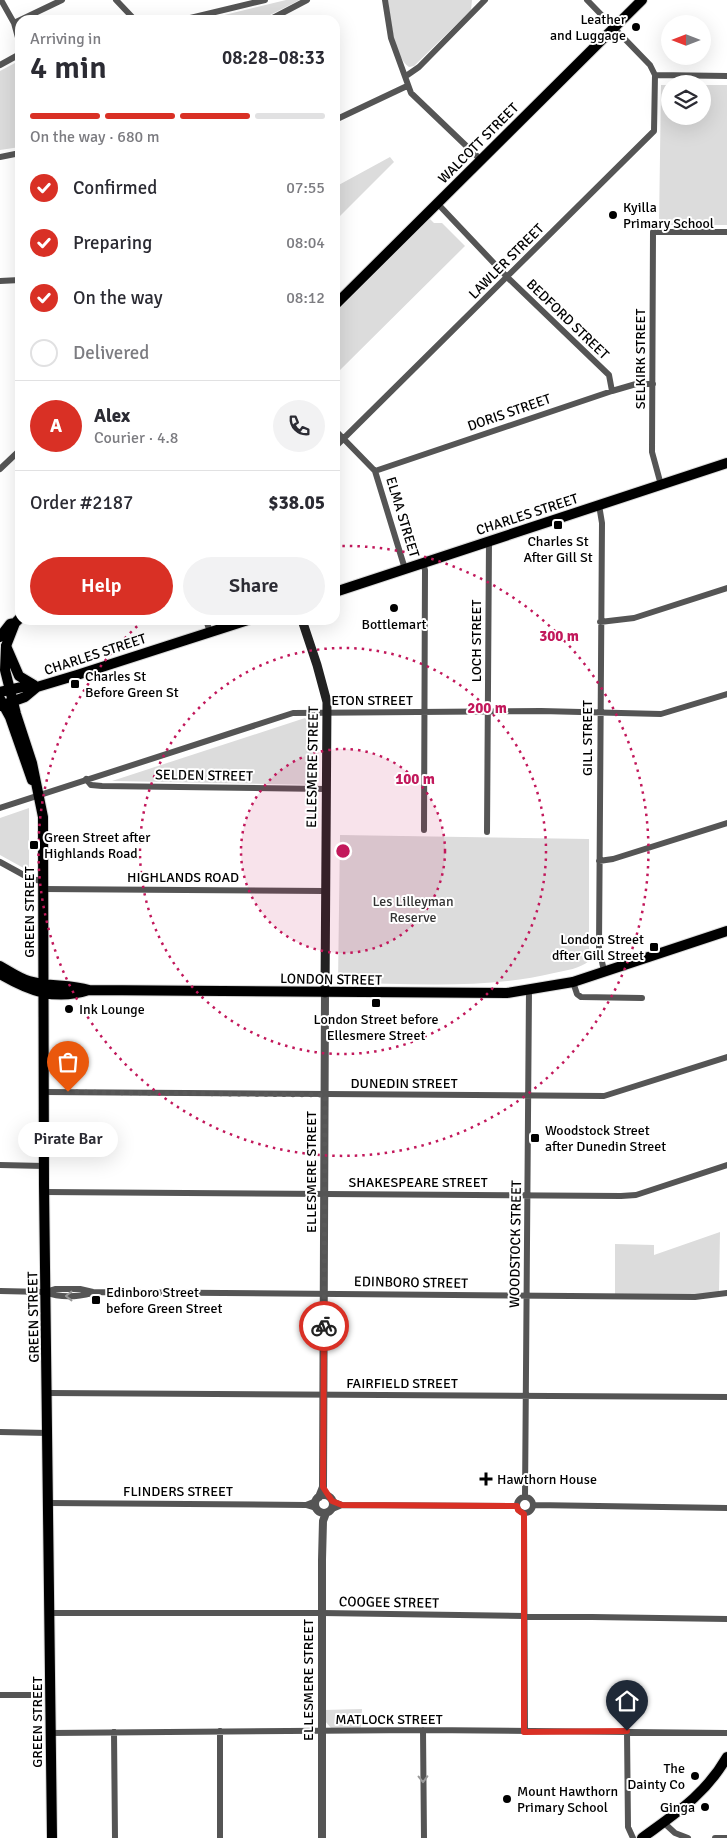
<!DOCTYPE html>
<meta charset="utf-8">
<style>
body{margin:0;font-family:Signika,sans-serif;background:#f2f2f3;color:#2b2b33;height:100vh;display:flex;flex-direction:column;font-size:19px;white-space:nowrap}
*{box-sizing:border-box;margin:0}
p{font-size:16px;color:#7c7c81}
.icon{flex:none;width:28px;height:28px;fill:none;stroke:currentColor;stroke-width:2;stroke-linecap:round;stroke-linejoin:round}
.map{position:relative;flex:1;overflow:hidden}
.side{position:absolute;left:15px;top:15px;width:325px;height:610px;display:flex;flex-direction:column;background:#fff;border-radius:15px;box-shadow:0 5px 20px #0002}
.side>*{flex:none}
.needle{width:32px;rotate:270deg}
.tools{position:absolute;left:661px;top:15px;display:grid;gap:10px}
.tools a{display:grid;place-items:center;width:50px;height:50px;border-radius:50%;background:#fff;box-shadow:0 5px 20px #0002;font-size:25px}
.pin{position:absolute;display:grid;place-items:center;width:42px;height:42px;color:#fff;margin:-51px -21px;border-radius:50% 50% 50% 0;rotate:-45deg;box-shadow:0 0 5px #0007}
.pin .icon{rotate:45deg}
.courier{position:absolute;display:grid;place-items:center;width:50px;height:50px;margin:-25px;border:4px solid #d93025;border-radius:50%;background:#fff;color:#222;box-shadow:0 1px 6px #0007}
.bubble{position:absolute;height:35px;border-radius:18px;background:#fff;box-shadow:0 5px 20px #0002;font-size:16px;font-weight:600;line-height:35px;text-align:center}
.head em{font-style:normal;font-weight:600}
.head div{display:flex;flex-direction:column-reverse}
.head{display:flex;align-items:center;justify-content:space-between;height:85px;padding:0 15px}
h1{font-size:32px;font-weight:600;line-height:38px}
.bar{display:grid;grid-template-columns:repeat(4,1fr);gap:8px 5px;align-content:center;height:60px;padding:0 15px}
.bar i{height:6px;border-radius:4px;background:#e1e1e2}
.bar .current{background:#d93025}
.bar p{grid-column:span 4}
.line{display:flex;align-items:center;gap:12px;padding:0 15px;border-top:1px solid #e1e1e2}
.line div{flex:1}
.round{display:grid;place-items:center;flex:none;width:52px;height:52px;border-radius:26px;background:#f2f2f3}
ol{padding:0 15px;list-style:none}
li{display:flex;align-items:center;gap:15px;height:55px}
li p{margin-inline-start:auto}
li .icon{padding:5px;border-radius:50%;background:#d93025;color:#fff;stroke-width:4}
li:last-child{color:#7c7c81}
li i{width:28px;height:28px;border:2px solid #e1e1e2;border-radius:50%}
.button{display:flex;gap:10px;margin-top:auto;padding:10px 15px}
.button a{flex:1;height:58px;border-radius:30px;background:#d93025;color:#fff;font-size:20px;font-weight:600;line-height:58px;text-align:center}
.button a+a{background:#f2f2f3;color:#2b2b33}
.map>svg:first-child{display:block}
.green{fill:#dcdcdc}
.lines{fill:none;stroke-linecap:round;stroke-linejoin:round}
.primary-casing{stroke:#dbdbdb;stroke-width:12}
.trunk-casing{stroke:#dbdbdb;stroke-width:12}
.minor{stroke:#555;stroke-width:6}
.tertiary{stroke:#555;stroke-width:8}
.secondary{stroke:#222;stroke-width:9}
.primary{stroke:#000;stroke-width:10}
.trunk{stroke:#000;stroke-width:10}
.oneway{stroke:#999}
.done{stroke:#595959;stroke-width:5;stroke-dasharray:0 9}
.route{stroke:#d93025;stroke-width:6}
.ring{fill:none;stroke:#c2185b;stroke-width:2.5;stroke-dasharray:2.5 5}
.poi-dot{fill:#000;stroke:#fff;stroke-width:2}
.labels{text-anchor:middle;stroke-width:4;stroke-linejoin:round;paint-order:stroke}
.poi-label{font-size:14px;fill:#000;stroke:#fff;text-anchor:start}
.street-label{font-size:14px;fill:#000;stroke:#fff}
.park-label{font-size:14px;fill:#333;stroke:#fff}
.centre{fill:#c2185b;stroke:#fff;stroke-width:2.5}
.ring-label{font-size:15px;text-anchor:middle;font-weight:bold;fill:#c2185b;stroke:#fff;stroke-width:4;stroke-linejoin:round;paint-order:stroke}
</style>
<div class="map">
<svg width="727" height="1838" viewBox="0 0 727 1838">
<rect width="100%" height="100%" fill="#fff"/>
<!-- green -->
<path class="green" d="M 286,0 L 300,0 L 260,20 L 204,20 Z
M 388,0 L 472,0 L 471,10 L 414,66 L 409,67 C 394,57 390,17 388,0 Z
M 15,63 L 20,81 L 20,147 L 0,150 L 0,71 Z
M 661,85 L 670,85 L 670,116 L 702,116 L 703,85 L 727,85 L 727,225 L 659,225 Z
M 390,157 L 394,162 L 335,221 L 335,187 Z
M 427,216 L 434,223 L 442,223 L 465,246 L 335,375 L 335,307 Z
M 305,718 L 319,735 L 317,785 L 112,781 Z
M 29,808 L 29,871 L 0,855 L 0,818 Z
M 340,835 L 589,839 L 589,961 C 579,969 567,970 554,973 C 484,990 410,983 338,983 Z
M 720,1232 L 719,1292 L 705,1295 L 615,1294 L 615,1244 L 654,1245 L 654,1255 Z
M 362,1709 L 361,1728 L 331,1728 L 325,1721 L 324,1710 Z"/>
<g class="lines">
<!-- primary casing -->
<g class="primary-casing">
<path id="primary" d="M 335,305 L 642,0
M 15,623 L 6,646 L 5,670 L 16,714 L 32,763 L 43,817 L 44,1185 L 52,1838
M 0,637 L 10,624 L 15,623 L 20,618
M 0,699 L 10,717 L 32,780
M 0,966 C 9,971 19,978 29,981 C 49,987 69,984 89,990 L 507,993 L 573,982 L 727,931
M 0,974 C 29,991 55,1001 89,990
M 642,1838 C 676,1813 705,1795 727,1757"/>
</g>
<!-- trunk casing -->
<g class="trunk-casing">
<path id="trunk" d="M 335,592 L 727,463
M 6,646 L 19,676 L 34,685
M 0,692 L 22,687 L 37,687 L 77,675 L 248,620
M 0,706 L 25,697 L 37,687"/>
</g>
<!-- minor -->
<path class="minor" d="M 1,0 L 14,23 L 20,45
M 116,0 L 135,20
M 385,0 L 391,38 L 411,93 L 481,160
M 182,20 L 265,0
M 269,20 L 307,0
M 14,23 L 62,0
M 0,65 L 20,54
M 655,75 L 727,76
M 406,76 L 419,67 L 485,0
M 335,120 L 407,86
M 0,157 L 20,153
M 437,203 L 507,277 L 609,375 L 612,391
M 0,281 L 20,280
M 335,430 L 375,471 L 405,569
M 335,447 L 654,131 L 655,75 L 650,65 L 587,0
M 0,469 L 20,450
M 375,471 L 612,391 L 636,384 L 653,384
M 661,485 L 652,452 L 653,232 L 727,232
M 599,505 L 602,523 L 599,948 L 604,971
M 423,563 L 425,570 L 424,830
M 206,620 L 210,632
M 600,622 L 634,618 L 727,588
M 86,779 L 91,785 L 102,786 L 325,789
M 0,808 L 293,713 L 541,711 L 661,714 L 727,694
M 487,832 L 489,541
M 599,861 L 613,859 L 727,823
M 0,862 L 31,879 L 42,881
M 42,889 L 324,891
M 573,982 L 577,994 L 581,997 L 642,998
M 44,1092 L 604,1096 L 727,1057
M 0,1165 L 44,1166
M 44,1192 L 621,1196 L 636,1195 L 727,1165
M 0,1291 L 45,1292 L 55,1289 L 80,1289 L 93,1292 L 695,1297 L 727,1293
M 45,1292 C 60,1298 77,1297 92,1293
M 48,1393 L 727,1397
M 0,1432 L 48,1433
M517 1505a8 8 0 1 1 16 0a8 8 0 1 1-16 0Z
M 525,1497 L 529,990
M 332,1501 L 342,1505 L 517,1506
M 49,1503 L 306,1505 L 316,1501
M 306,1505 L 316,1508
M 534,1505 L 727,1508
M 330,1510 L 342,1505
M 524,1514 L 525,1732
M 50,1613 L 322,1613 L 727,1619
M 0,1695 L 33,1695
M 423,1730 L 424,1838
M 220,1731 L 220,1838
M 627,1731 L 628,1827 L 633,1838
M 114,1732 L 115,1838
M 51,1733 L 423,1730 L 727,1733
M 663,1822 L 675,1833 L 688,1838
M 715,1838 L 727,1838"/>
<!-- tertiary -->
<path class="tertiary" d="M315 1504a9 9 0 1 1 18 0a9 9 0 1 1-18 0Z
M 319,1497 L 323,1487 L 325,993
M 322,1838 L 322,1560 L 323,1521 L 326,1513"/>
<!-- secondary -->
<path class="secondary" d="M 302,620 L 317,665 L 327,702 L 325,993"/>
<!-- primary -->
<use href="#primary" class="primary"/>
<!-- trunk -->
<use href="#trunk" class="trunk"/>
</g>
<!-- one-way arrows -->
<defs><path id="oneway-chevron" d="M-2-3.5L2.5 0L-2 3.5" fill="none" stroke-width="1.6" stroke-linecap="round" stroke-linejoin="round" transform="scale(1.25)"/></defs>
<g class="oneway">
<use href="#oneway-chevron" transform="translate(69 1296) rotate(180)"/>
<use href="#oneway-chevron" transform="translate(423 1779) rotate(89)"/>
</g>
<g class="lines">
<!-- done -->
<path class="done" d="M 68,1092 L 325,1095 L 324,1326"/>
<!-- route -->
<path class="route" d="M 324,1326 L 323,1487 L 332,1501 L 342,1505 L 517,1506 L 518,1510 L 524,1514 L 524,1732 L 627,1731"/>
</g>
<!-- distance rings -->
<circle cx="343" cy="851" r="102" fill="#c2185b" fill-opacity=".12"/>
<g class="ring">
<circle cx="343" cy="851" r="102"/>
<circle cx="343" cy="851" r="203"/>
<path d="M335 546A305 305 0 1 1 143 621"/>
</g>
<!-- markers -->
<g class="poi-dot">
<circle cx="636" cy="27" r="5"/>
<circle cx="613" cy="215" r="5"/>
<rect x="553" y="520" width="10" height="10" rx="2.5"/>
<circle cx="394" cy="608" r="5"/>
<rect x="70" y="679" width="10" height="10" rx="2.5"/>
<rect x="29" y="840" width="10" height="10" rx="2.5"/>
<rect x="649" y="942" width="10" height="10" rx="2.5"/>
<rect x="371" y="998" width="10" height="10" rx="2.5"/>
<circle cx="69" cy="1009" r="5"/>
<rect x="530" y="1133" width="10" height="10" rx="2.5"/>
<rect x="91" y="1295" width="10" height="10" rx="2.5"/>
<path d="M483.5 1471.5h5v5h5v5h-5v5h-5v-5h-5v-5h5z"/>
<circle cx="695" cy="1776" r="5"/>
<circle cx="507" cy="1799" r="5"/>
<circle cx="705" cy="1807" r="5"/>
</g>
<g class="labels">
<!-- poi labels -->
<g class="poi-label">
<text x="626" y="24" text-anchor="end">Leather<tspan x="626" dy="16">and Luggage</tspan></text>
<text x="623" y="212">Kyilla<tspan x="623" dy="16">Primary School</tspan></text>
<text x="558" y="546" text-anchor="middle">Charles St<tspan x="558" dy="16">After Gill St</tspan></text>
<text x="394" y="629" text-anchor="middle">Bottlemart</text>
<text x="85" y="681">Charles St<tspan x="85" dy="16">Before Green St</tspan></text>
<text x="44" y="842">Green Street after<tspan x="44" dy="16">Highlands Road</tspan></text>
<text x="644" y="944" text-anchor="end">London Street<tspan x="644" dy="16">dfter Gill Street</tspan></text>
<text x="79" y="1014">Ink Lounge</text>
<text x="376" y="1024" text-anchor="middle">London Street before<tspan x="376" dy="16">Ellesmere Street</tspan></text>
<text x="545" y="1135">Woodstock Street<tspan x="545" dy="16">after Dunedin Street</tspan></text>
<text x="106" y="1297">Edinboro Street<tspan x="106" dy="16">before Green Street</tspan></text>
<text x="497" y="1484">Hawthorn House</text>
<text x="685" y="1773" text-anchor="end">The<tspan x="685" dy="16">Dainty Co</tspan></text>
<text x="517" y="1796">Mount Hawthorn<tspan x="517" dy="16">Primary School</tspan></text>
<text x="695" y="1812" text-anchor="end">Ginga</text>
</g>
<!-- street labels -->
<g class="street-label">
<text transform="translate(478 143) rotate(-45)" y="5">WALCOTT STREET</text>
<text transform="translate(506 261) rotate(-45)" y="5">LAWLER STREET</text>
<text transform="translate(568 319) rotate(44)" y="5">BEDFORD STREET</text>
<text transform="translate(640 359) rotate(-90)" y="5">SELKIRK STREET</text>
<text transform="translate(509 412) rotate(-19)" y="5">DORIS STREET</text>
<text transform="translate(527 514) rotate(-18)" y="5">CHARLES STREET</text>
<text transform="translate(403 517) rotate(73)" y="5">ELMA STREET</text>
<text transform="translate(476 641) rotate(-90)" y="5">LOCH STREET</text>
<text transform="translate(95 654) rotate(-18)" y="5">CHARLES STREET</text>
<text x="372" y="705">ETON STREET</text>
<text transform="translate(587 738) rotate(-90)" y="5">GILL STREET</text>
<text transform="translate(312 767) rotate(-89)" y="5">ELLESMERE STREET</text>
<text transform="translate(204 775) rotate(1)" y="5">SELDEN STREET</text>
<text x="183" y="882">HIGHLANDS ROAD</text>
<text transform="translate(29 912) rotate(-90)" y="5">GREEN STREET</text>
<text transform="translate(331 979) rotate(1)" y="5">LONDON STREET</text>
<text x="404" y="1088">DUNEDIN STREET</text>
<text transform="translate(311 1172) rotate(-90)" y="5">ELLESMERE STREET</text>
<text x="418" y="1187">SHAKESPEARE STREET</text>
<text transform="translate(515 1244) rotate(-89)" y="5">WOODSTOCK STREET</text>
<text transform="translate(411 1282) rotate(1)" y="5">EDINBORO STREET</text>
<text transform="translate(33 1317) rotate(-91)" y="5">GREEN STREET</text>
<text x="402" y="1388">FAIRFIELD STREET</text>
<text x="178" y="1496">FLINDERS STREET</text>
<text transform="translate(389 1602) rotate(1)" y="5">COOGEE STREET</text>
<text transform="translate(308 1680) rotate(-90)" y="5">ELLESMERE STREET</text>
<text x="389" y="1724">MATLOCK STREET</text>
<text transform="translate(37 1722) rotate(-90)" y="5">GREEN STREET</text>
</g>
<!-- park labels -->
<g class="park-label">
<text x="413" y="906">Les Lilleyman<tspan x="413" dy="16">Reserve</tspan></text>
</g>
</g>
<circle cx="343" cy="851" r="8" class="centre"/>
<g class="ring-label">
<text x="559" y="641">300 m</text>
<text x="487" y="713">200 m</text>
<text x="415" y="784">100 m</text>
</g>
</svg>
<div class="tools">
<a><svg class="needle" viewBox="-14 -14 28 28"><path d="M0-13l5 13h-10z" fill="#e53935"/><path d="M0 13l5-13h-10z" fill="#7c7c81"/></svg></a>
<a><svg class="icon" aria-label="layers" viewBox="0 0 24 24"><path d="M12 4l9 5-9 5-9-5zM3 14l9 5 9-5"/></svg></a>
</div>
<div class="pin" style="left:68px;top:1092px;background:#ea580c"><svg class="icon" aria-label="bag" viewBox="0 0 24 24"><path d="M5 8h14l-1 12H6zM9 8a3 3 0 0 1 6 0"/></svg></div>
<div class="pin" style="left:627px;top:1731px;background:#1f2937"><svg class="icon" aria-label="home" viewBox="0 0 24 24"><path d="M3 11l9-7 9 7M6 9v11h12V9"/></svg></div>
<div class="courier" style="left:324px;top:1326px"><svg class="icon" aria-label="bike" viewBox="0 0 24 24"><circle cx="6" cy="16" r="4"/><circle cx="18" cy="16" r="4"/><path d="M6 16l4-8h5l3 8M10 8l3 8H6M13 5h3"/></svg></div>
<div class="bubble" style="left:18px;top:1122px;width:100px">Pirate Bar</div>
<section class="side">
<div class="head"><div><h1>4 min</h1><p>Arriving in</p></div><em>08:28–08:33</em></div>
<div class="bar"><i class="current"></i><i class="current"></i><i class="current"></i><i></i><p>On the way · 680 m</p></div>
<ol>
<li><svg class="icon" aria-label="check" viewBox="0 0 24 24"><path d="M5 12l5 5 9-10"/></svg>Confirmed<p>07:55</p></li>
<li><svg class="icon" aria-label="check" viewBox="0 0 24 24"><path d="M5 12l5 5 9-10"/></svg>Preparing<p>08:04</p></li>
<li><svg class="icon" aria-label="check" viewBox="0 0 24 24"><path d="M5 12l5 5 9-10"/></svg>On the way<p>08:12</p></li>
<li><i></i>Delivered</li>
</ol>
<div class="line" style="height:90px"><b class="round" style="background:#d93025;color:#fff">A</b><div><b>Alex</b><p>Courier · 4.8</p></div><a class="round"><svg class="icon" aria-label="phone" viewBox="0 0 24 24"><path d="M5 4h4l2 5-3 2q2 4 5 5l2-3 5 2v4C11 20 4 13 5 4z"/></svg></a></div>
<div class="line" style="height:65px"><div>Order #2187</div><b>$38.05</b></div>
<div class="button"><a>Help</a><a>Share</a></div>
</section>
</div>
